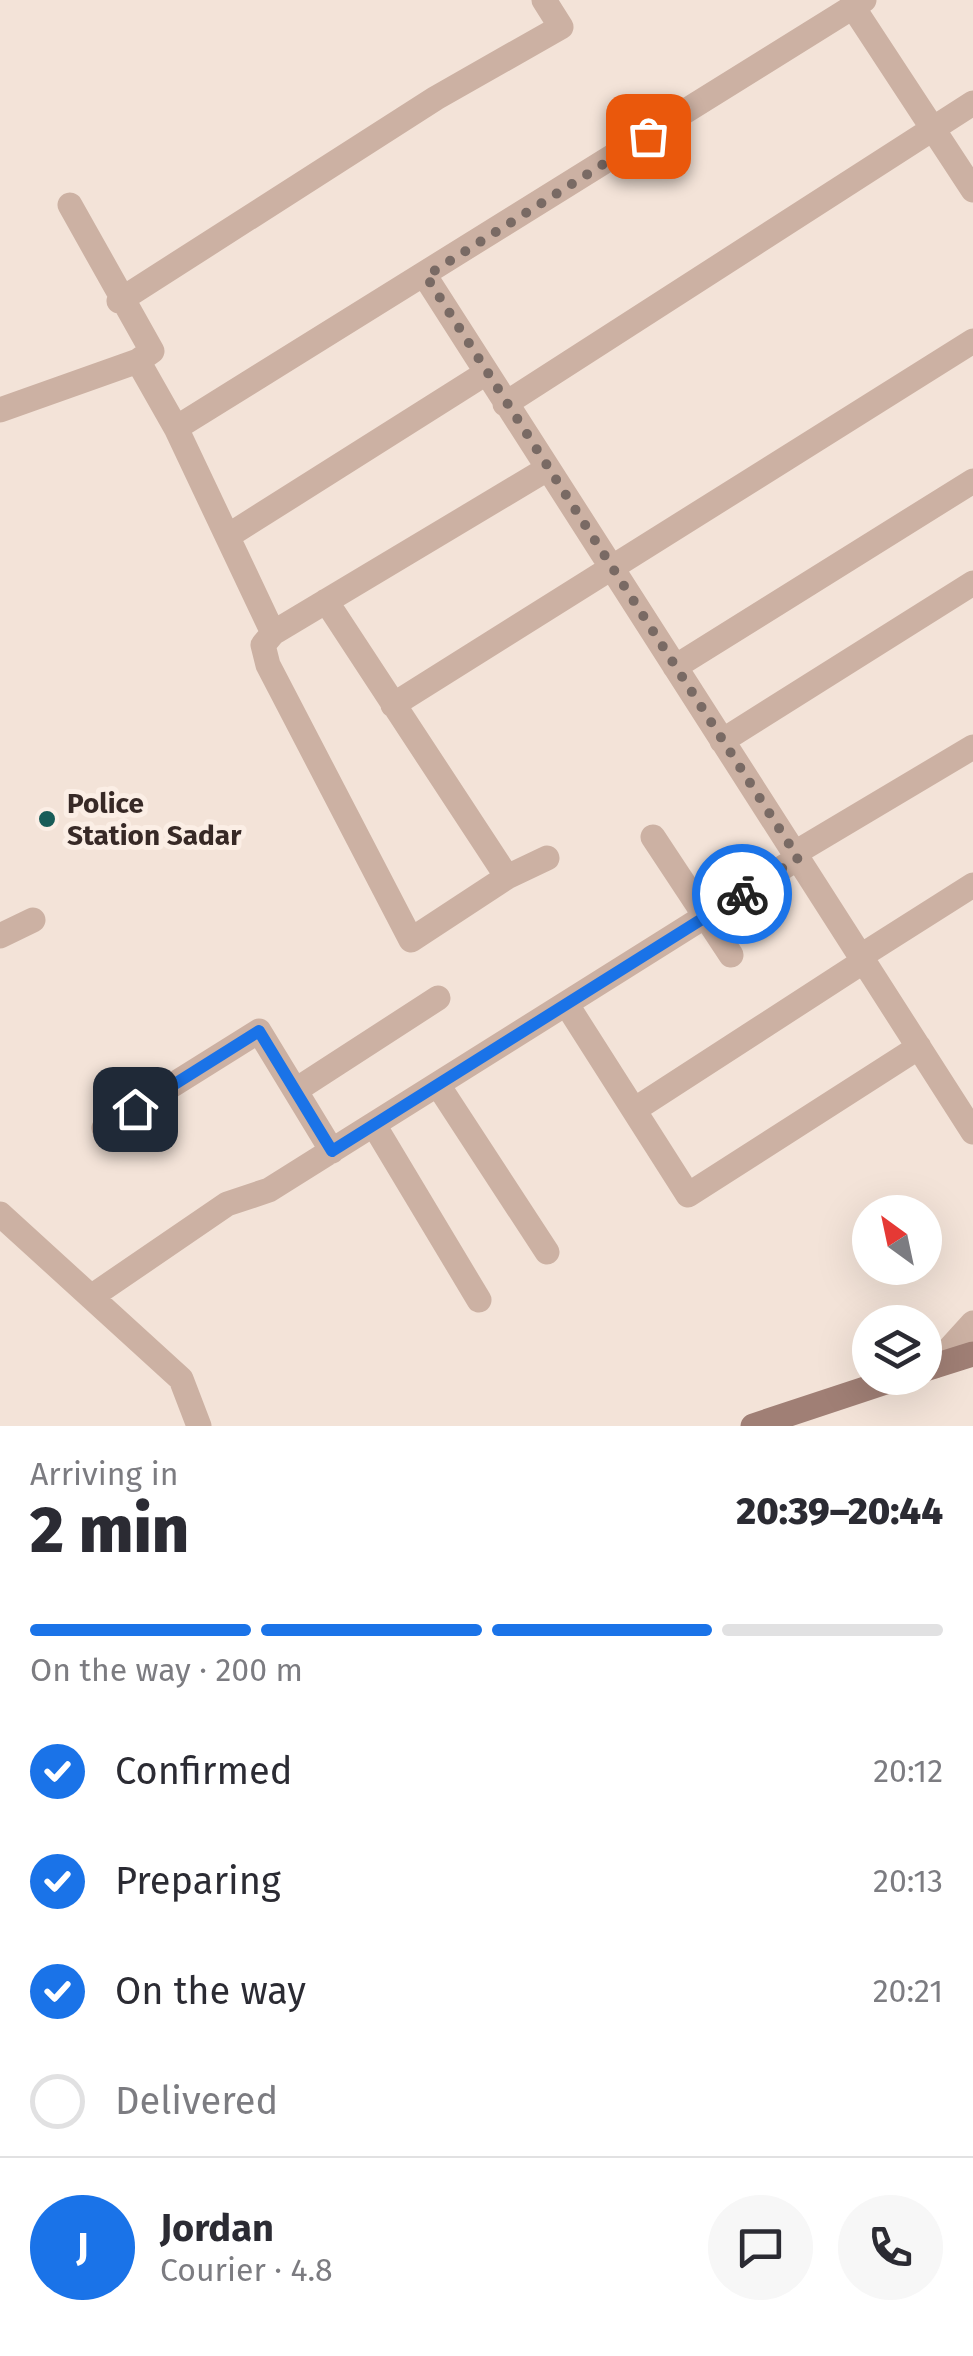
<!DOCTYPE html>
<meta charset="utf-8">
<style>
body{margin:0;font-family:"Fira Sans",sans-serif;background:#f7f7f7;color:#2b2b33;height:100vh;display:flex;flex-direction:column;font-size:38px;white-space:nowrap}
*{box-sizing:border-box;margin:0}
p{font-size:32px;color:#7c7c81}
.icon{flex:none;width:55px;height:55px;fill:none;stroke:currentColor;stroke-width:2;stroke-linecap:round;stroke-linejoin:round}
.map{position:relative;height:1426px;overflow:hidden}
.sheet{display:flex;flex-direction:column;background:#fff;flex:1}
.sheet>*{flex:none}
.needle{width:65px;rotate:327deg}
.buttons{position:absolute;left:852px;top:1195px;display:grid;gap:20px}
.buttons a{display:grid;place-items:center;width:90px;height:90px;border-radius:50%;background:#fff;box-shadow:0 10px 40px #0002;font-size:50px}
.pin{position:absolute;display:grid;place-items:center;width:85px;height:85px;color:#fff;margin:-42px;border-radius:20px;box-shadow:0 5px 15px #0006}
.courier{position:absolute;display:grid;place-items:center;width:100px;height:100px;margin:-50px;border:8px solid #1a73e8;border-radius:50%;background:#fff;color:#222;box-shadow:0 2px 12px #0007}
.summary em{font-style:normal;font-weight:800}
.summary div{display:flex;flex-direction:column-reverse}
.summary{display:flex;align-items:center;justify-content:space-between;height:170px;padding:0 30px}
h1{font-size:65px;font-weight:800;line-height:75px}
.bar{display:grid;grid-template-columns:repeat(4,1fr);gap:15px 10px;align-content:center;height:120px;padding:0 30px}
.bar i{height:12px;border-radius:8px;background:#e1e1e2}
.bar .current{background:#1a73e8}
.bar p{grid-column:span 4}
.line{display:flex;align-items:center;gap:25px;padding:0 30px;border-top:2px solid #e1e1e2}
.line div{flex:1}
.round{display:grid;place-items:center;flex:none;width:105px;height:105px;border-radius:52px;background:#f7f7f7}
ol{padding:0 30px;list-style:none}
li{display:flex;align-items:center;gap:30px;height:110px}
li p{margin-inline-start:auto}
li .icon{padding:10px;border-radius:50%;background:#1a73e8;color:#fff;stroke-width:4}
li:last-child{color:#7c7c81}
li i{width:55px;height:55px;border:5px solid #e1e1e2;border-radius:50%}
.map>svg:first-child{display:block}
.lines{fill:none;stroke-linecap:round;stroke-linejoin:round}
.minor{stroke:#ccb1a3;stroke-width:25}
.tertiary{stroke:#ccb1a3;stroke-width:25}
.secondary{stroke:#a07f75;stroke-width:25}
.done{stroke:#796a64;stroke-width:10;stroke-dasharray:0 18}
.route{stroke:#1a73e8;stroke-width:12}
.poi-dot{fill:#185c58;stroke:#fbeee5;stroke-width:4}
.labels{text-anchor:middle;stroke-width:10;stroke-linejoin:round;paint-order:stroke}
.poi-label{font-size:28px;font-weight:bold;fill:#372926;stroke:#fbeee5;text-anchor:start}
</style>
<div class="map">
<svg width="973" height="1426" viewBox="0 0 973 1426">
<rect width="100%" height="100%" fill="#f3e3d8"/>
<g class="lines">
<!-- minor -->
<path class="minor" d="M 853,7 L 973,190
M 425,276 L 973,1132
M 119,301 L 436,98 L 561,27 L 544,0
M 138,361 L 176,428 L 273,633
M 505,404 L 973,103
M 0,410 L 138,361 L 152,351 L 70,205
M 176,428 L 864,0
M 228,536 L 486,373
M 326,601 L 507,877
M 675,667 L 973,481
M 393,705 L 973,341
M 722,741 L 973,583
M 653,837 L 731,955
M 795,853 L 973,747
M 547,858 L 507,877 L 411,940 L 268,665 L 263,645 L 273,633 L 547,469
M 0,936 L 33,920
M 861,956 L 973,885
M 567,1005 L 688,1195 L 919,1047
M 438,1085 L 547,1252
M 296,1090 L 438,998
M 634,1110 L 864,961
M 374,1125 L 479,1300
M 104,1128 L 259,1031 L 332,1151
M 0,1214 L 181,1379 L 199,1426
M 91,1297 L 227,1204 L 269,1190 L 798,858"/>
<!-- tertiary -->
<path class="tertiary" d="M 934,1366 L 973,1323"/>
<!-- secondary -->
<path class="secondary" d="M 925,1369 L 973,1354
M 753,1426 L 898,1378"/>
</g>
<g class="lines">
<!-- done -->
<path class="done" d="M 648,136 L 426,276 L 798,858 L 742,894"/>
<!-- route -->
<path class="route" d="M 135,1109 L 259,1031 L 332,1151 L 742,894"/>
</g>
<!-- markers -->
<circle class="poi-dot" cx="47" cy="819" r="10"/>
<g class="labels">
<!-- poi labels -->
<g class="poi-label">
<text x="67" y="813">Police<tspan x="67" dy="32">Station Sadar</tspan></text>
</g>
</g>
</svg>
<div class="buttons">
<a><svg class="needle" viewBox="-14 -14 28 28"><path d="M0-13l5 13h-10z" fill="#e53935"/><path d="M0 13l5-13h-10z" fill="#7c7c81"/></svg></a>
<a><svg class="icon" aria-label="layers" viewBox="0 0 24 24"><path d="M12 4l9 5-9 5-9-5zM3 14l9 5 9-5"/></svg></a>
</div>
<div class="pin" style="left:648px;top:136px;background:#ea580c"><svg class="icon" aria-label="bag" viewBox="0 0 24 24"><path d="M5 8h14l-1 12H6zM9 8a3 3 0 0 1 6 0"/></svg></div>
<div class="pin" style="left:135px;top:1109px;background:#1f2937"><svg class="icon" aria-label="home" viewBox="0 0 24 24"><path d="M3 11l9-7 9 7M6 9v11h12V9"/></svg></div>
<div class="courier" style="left:742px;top:894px"><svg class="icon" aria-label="bike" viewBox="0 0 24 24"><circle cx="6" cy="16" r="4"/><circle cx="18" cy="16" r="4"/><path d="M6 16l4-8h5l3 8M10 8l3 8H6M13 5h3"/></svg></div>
</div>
<section class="sheet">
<div class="summary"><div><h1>2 min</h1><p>Arriving in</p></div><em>20:39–20:44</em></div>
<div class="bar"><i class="current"></i><i class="current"></i><i class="current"></i><i></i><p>On the way · 200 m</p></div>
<ol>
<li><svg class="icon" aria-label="check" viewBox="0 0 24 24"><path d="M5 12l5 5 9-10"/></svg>Confirmed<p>20:12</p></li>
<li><svg class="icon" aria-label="check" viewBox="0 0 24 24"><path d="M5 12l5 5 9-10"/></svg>Preparing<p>20:13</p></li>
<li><svg class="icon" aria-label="check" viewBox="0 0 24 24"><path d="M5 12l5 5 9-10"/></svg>On the way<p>20:21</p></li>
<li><i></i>Delivered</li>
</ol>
<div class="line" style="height:180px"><b class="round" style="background:#1a73e8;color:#fff">J</b><div><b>Jordan</b><p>Courier · 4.8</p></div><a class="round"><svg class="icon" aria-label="chat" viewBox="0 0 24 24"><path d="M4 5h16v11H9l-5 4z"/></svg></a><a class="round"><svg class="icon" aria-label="phone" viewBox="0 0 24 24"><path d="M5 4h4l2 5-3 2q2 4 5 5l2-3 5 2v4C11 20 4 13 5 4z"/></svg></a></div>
</section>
